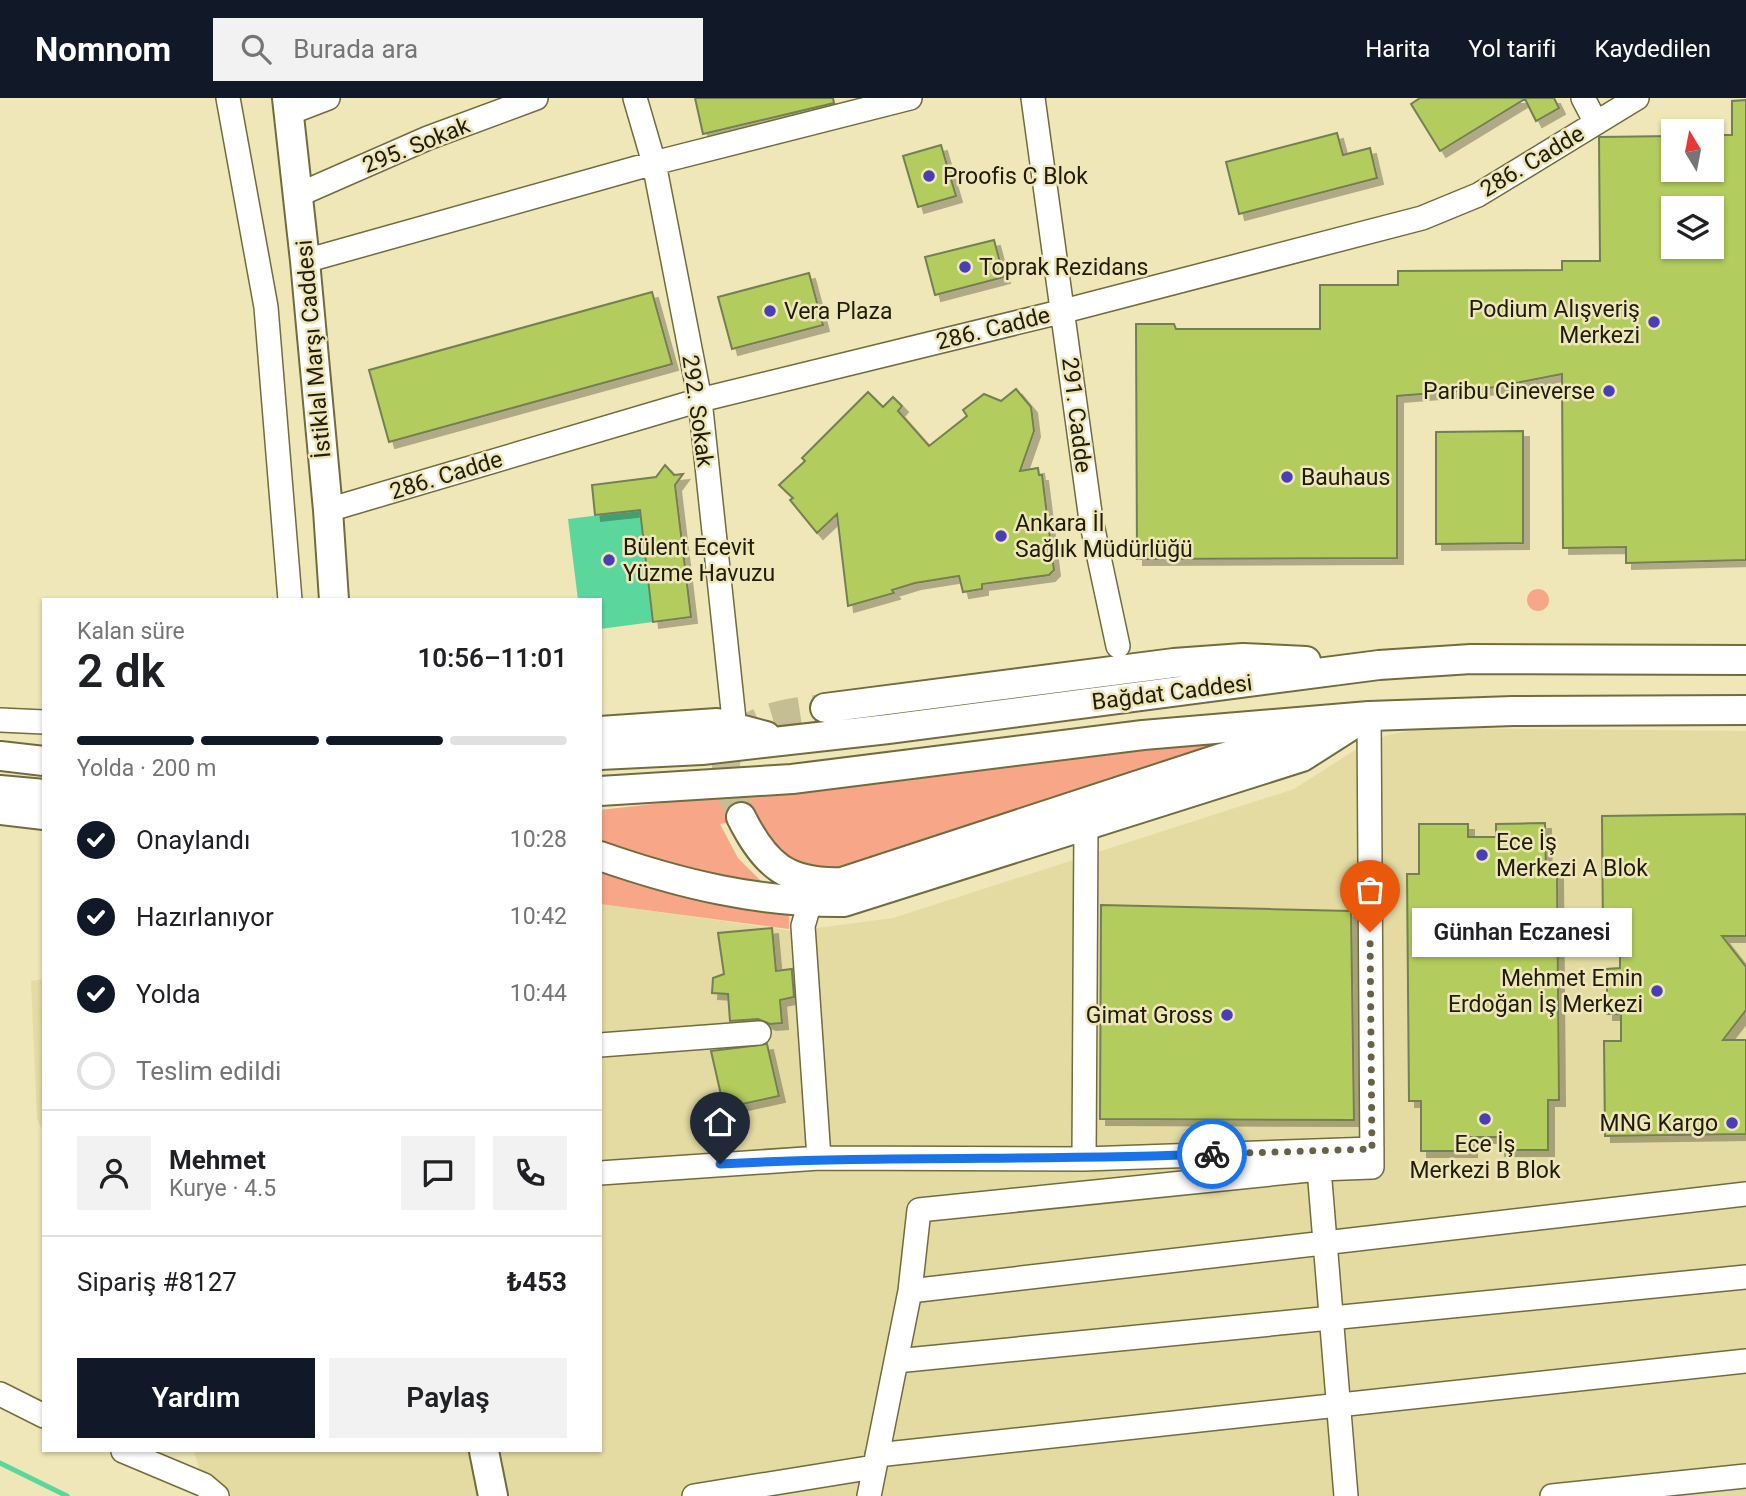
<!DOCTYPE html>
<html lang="tr">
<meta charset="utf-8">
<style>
body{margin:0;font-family:Roboto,sans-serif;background:#f2f2f2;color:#202124;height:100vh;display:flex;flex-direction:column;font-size:26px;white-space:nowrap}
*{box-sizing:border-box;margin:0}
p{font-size:23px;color:#757577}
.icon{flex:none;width:38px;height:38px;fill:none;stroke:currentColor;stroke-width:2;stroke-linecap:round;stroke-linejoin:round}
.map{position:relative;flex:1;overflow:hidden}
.side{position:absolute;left:42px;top:500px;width:560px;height:854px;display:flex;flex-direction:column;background:#fff;border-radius:0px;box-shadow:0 2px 5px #0004}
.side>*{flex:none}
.needle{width:46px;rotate:350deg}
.tools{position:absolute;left:1661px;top:21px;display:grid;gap:14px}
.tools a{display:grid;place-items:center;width:63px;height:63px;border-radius:0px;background:#fff;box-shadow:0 2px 5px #0004;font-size:35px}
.pin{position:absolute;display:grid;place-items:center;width:60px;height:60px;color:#fff;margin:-72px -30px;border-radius:50% 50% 50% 0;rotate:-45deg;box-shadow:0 0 7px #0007}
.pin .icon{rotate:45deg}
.courier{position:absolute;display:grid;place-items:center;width:70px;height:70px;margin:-35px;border:5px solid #1a73e8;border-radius:50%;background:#fff;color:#222;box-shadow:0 2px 9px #0007}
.bubble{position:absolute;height:49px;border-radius:0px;background:#fff;box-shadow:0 2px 5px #0004;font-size:23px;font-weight:600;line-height:49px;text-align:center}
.head em{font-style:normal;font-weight:600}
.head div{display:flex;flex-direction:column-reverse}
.head{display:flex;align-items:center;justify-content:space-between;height:119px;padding:0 35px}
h1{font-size:46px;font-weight:600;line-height:52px}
.bar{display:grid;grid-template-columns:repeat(4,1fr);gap:10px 7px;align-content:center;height:84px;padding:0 35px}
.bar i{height:9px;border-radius:5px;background:#e0e0e0}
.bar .selected{background:#111827}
.bar p{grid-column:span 4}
.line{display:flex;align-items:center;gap:18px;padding:0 35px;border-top:2px solid #e0e0e0}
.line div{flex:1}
.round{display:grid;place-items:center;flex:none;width:74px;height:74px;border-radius:0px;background:#f2f2f2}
ol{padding:0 35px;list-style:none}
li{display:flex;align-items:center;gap:21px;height:77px}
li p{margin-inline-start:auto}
li .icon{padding:7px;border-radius:50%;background:#111827;color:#fff;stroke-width:4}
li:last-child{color:#757577}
li i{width:38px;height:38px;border:4px solid #e0e0e0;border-radius:50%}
.primary-button{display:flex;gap:14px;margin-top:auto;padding:14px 35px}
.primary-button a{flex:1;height:80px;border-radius:0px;background:#111827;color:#fff;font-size:28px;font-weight:600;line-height:80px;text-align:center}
.primary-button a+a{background:#f2f2f2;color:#202124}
header{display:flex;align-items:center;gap:42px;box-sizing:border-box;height:98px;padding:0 35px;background:#111827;color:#fff}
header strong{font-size:33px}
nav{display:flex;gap:38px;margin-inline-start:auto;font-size:24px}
.search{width:490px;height:63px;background:#f2f2f2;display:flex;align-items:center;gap:18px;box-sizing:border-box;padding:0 24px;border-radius:0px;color:#757577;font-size:26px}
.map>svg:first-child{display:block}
.built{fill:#e3dba2}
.green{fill:#f8a688}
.water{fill:#5bd79d}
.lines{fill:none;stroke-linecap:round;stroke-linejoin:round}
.stream{stroke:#5bd79d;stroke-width:5}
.building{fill:#b2cc5d;stroke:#747f54;stroke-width:2;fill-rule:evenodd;filter:url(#shadow)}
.major-tunnel{stroke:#c5be94;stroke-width:28;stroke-dasharray:28 14;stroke-linecap:butt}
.minor-casing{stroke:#726b3e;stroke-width:26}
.major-casing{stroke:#726b3e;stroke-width:32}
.minor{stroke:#fff;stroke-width:23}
.major{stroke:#fff;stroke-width:28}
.done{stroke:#686346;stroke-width:7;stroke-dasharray:0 12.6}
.route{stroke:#1a73e8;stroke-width:9}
.poi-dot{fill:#493eb4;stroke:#efe7b7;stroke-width:2.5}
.labels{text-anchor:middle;stroke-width:5;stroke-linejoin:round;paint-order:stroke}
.street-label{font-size:23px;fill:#1f1c09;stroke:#efe7b7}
.poi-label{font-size:23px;fill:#1f1c09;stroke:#efe7b7;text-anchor:start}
</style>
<header>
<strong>Nomnom</strong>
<div class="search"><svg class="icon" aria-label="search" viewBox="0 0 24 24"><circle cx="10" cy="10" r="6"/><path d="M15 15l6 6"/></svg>Burada ara</div>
<nav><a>Harita</a><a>Yol tarifi</a><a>Kaydedilen</a></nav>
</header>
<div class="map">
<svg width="1746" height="1398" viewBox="0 0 1746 1398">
<defs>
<filter id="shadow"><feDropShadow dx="6" dy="6" stdDeviation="0" flood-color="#0004"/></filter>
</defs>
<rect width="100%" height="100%" fill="#efe7b7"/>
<!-- built -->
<path class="built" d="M 1425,630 L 1746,633 L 1746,1398 L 207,1398 L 194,1353 L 600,1353 L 600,806 L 794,833 L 893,820 L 1294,691 L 1363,647 L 1388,637 Z
M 44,881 L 44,1036 L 37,1021 L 31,883 Z"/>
<!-- green -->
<path class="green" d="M1527 502a11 11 0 1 1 22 0a11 11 0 1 1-22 0Z
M 1250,639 L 840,772 C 799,769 778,757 758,720 L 720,726 L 738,760 L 766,788 L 646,761 L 600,742 L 600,712 Z
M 600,774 C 663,797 723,810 789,817 L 789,831 L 600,806 Z"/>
<!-- water -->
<path class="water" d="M 640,412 L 653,524 L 600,531 L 600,502 L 578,502 L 568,421 Z"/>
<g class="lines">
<!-- stream -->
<path class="stream" d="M 0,1365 L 67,1398"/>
</g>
<!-- building -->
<path class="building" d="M 695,0 L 833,0 L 834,5 L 703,36 Z
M 1420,0 L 1554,0 L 1559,10 L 1536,23 L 1525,1 L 1440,53 L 1411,6 Z
M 1746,2 L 1746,462 L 1626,465 L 1626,449 L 1563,450 L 1562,276 L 1484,291 L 1397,298 L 1397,460 L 1137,461 L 1136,226 L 1174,226 L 1176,231 L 1320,231 L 1320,187 L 1398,187 L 1398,173 L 1562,172 L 1562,163 L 1600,163 L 1599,39 L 1673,38 L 1673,72 L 1712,72 L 1712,37 L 1732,37 L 1732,3 ZM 1673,110 L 1712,110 L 1712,149 L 1673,149 Z
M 1337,35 L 1343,57 L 1370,50 L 1377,80 L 1239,116 L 1226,64 Z
M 941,47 L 956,98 L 918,109 L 903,58 Z
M 994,142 L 1004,179 L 935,197 L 925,159 Z
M 809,175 L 823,227 L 732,251 L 718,199 Z
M 652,194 L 672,266 L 389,344 L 369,272 Z
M 1016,291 L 1031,309 L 1034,333 L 1020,373 L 1038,370 L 1039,377 L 1042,377 L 1054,472 L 1049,477 L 982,486 L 982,491 L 963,494 L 959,478 L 915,485 L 892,492 L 894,495 L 848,508 L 837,416 L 817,435 L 790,402 L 793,400 L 779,387 L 805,363 L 802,360 L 868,294 L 883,309 L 893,299 L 902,308 L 898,313 L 929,348 L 967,318 L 963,312 L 984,296 L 1001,303 Z
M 1523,333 L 1523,445 L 1436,446 L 1436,334 Z
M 665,367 L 674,377 L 683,376 L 675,387 L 691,519 L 653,524 L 640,412 L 595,417 L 592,387 L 656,379 Z
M 1746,716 L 1746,838 L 1722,838 L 1746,869 L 1746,912 L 1723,942 L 1746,942 L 1746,1036 L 1605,1038 L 1604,943 L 1621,943 L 1621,916 L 1607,916 L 1607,871 L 1620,870 L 1620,840 L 1603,840 L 1602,718 Z
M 1545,725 L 1546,775 L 1557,775 L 1559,1002 L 1548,1002 L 1548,1052 L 1499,1052 L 1499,1039 L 1471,1039 L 1471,1053 L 1421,1053 L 1421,1003 L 1409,1003 L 1407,776 L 1419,776 L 1419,726 L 1468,726 L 1468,739 L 1496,739 L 1496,726 Z
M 1101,807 L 1351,813 L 1354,1022 L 1100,1021 Z
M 772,830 L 776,873 L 792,871 L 792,874 L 794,899 L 780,902 L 782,925 L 770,926 L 758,921 L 730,923 L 728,896 L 712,895 L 713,880 L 724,876 L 718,835 Z
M 767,946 L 779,998 L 724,1010 L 711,953 Z"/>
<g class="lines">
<!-- major-tunnel -->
<path class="major-tunnel" d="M 741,719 C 736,704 725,684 726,667 C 730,619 788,614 825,610"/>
<!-- minor casing -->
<g class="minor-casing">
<path id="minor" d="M 228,0 L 266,209 L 290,502
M 635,0 L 654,65 L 700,302 L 735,631
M 1033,0 L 1091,422 L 1118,548
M 1583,0 L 1596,25
M 289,15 L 328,0
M 298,97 L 428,40 L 536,0
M 305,163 L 654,65 L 910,0
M 328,412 L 700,302 L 1064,213 L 1422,120 L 1478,97 L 1637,0
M 0,622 L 44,624
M 600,947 L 759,935
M 819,1060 L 1084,1061 L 1086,726
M 1084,1061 L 1372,1051
M 600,1075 L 819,1060 L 803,828 L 810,804
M 910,1193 L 1746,1096
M 896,1263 L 1746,1179
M 0,1296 L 44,1318
M 123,1353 L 204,1387 L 217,1398
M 877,1357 L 1746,1263
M 694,1398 L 874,1369
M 869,1398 L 910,1193 L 919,1112 L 1319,1071
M 1346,1398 L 1319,1071 L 1372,1069 L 1369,618
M 1552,1398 L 1746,1378"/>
</g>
<!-- major casing -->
<g class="major-casing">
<path id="major" d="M 287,0 L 305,163 L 328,412 L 334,502
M 825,610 L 1174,565 L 1243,560 L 1306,563
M 600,633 L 717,625 L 766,638
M 600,657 L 702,652 L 888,631 L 1379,567 L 1471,561 L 1746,562
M 0,658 L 44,663
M 0,692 L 44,696
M 600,693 L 792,681 L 1143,637 L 1369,618 L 1513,613 L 1746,612
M 0,712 L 44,717
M 741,719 C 765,767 787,786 842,784 L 1218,661 L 1305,636
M 600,758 C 680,786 759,805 844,804 L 1302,659 L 1360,622
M 484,1353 L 493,1398"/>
</g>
<!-- minor -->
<use href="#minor" class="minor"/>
<!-- major -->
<use href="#major" class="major"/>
</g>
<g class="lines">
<!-- done -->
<path class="done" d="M 1212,1056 L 1372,1051 L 1370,834"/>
<!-- route -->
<path class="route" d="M 720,1066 C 884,1057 1048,1063 1212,1056"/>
</g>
<!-- markers -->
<g class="poi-dot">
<circle cx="929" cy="78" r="7"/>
<circle cx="965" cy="169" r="7"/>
<circle cx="770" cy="213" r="7"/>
<circle cx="1654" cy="224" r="7"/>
<circle cx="1609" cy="293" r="7"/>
<circle cx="1287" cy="379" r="7"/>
<circle cx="1001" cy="438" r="7"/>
<circle cx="609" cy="462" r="7"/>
<circle cx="1482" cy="757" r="7"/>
<circle cx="1657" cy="893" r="7"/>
<circle cx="1227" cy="917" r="7"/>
<circle cx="1485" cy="1021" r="7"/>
<circle cx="1732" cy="1025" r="7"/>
</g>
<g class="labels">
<!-- street labels -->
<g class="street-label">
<text transform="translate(416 47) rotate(-22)" y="8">295. Sokak</text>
<text transform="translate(1532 63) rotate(-31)" y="8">286. Cadde</text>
<text transform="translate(993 230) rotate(-14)" y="8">286. Cadde</text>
<text transform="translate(313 251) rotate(-95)" y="8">İstiklal Marşı Caddesi</text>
<text transform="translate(698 313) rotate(82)" y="8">292. Sokak</text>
<text transform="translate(1077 317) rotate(83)" y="8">291. Cadde</text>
<text transform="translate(446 377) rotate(-17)" y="8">286. Cadde</text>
<text transform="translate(1172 594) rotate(-7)" y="8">Bağdat Caddesi</text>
</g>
<!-- poi labels -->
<g class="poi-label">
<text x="943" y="86">Proofis C Blok</text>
<text x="979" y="177">Toprak Rezidans</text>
<text x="1640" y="219" text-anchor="end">Podium Alışveriş<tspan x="1640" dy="26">Merkezi</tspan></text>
<text x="784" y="221">Vera Plaza</text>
<text x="1595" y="301" text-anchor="end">Paribu Cineverse</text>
<text x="1301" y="387">Bauhaus</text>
<text x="1015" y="433">Ankara İl<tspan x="1015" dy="26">Sağlık Müdürlüğü</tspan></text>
<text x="623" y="457">Bülent Ecevit<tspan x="623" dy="26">Yüzme Havuzu</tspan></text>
<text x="1496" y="752">Ece İş<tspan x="1496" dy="26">Merkezi A Blok</tspan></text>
<text x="1643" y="888" text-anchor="end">Mehmet Emin<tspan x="1643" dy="26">Erdoğan İş Merkezi</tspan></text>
<text x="1213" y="925" text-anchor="end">Gimat Gross</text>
<text x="1718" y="1033" text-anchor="end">MNG Kargo</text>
<text x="1485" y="1054" text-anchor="middle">Ece İş<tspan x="1485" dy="26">Merkezi B Blok</tspan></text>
</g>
</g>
</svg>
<div class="tools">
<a><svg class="needle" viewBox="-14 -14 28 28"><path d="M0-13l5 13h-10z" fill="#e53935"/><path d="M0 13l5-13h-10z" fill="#757577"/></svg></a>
<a><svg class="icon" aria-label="layers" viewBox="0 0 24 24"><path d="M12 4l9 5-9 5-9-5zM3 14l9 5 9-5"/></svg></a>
</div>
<div class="pin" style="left:1370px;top:834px;background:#ea580c"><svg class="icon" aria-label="bag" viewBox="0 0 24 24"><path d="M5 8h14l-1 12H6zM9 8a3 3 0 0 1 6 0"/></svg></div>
<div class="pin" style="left:720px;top:1066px;background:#1f2937"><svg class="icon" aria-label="home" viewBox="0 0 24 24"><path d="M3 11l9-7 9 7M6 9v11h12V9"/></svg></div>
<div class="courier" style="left:1212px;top:1056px"><svg class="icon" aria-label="bike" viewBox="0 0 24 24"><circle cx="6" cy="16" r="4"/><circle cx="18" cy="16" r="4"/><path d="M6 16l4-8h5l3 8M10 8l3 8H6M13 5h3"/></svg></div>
<div class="bubble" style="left:1412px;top:810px;width:220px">Günhan Eczanesi</div>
<section class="side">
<div class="head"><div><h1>2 dk</h1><p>Kalan süre</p></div><em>10:56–11:01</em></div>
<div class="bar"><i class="selected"></i><i class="selected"></i><i class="selected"></i><i></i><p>Yolda · 200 m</p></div>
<ol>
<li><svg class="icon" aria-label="check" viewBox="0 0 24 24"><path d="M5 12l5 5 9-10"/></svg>Onaylandı<p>10:28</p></li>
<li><svg class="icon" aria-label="check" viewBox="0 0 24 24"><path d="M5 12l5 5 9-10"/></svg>Hazırlanıyor<p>10:42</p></li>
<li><svg class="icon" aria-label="check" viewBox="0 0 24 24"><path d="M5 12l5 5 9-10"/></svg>Yolda<p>10:44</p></li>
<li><i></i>Teslim edildi</li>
</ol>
<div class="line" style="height:126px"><a class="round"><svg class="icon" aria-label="person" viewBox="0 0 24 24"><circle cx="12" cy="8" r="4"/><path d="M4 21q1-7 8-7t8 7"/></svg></a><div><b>Mehmet</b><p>Kurye · 4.5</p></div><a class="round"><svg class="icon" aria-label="chat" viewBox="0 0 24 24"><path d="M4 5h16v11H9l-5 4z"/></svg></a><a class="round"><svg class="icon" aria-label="phone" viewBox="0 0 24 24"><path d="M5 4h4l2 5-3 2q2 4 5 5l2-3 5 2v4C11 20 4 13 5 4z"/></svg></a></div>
<div class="line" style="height:91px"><div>Sipariş #8127</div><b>₺453</b></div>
<div class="primary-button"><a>Yardım</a><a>Paylaş</a></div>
</section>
</div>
